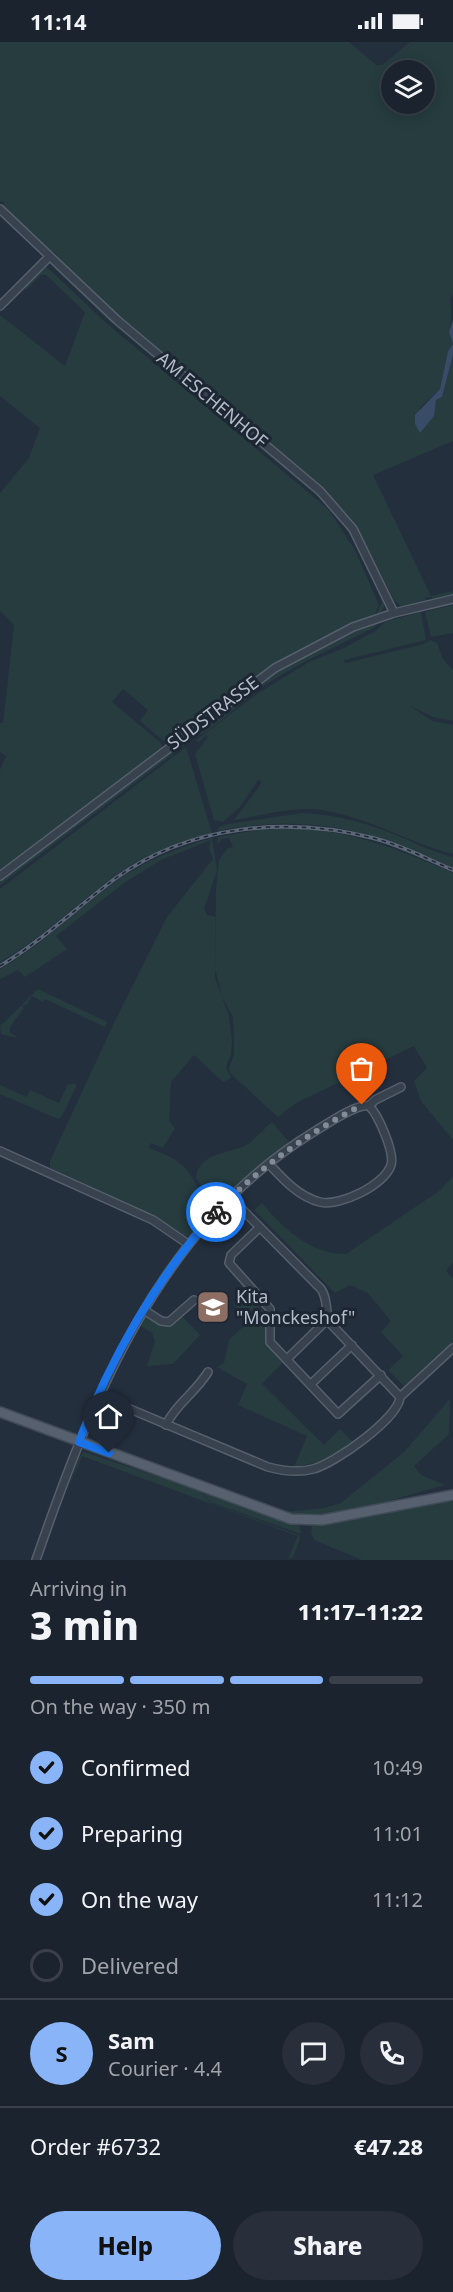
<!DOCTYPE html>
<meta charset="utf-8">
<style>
body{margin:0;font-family:"Noto Sans",sans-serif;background:#282f3a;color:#f1f3f6;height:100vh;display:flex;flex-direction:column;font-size:22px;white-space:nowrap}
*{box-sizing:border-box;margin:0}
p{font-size:20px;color:#a0a4aa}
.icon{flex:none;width:33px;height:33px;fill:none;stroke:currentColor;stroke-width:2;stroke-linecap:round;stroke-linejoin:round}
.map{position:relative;height:1518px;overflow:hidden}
.side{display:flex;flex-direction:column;background:#1b232e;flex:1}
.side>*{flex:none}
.buttons{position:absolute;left:381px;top:18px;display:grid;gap:12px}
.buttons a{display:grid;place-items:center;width:54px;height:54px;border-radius:50%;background:#1b232e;box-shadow:0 3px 15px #0003,0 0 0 2px #39404a;font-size:30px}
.pin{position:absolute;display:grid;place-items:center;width:51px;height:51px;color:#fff;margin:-62px -26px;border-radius:50% 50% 50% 0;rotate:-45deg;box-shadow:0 0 6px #0007}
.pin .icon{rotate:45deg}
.courier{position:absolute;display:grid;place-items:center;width:60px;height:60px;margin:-30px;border:4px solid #1a73e8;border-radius:50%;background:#fff;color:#222;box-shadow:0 2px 8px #0007}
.summary em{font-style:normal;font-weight:800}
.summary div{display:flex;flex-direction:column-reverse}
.summary{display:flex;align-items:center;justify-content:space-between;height:102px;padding:0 30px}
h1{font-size:39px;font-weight:800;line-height:45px}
.bar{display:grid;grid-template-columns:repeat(4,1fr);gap:9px 6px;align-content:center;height:72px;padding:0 30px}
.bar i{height:8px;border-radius:4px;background:#39404a}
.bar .active{background:#8ab4f8}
.bar p{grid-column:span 4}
.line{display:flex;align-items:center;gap:15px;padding:0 30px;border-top:2px solid #39404a}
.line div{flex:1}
.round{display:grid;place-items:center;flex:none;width:63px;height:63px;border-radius:32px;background:#282f3a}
ol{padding:0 30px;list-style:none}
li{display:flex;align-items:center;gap:18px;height:66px}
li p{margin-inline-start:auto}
li .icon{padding:6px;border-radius:50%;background:#8ab4f8;color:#111;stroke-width:4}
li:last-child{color:#a0a4aa}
li i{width:33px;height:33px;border:3px solid #39404a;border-radius:50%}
.cta{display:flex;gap:12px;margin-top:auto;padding:12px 30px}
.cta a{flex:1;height:69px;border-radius:36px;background:#8ab4f8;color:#111;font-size:24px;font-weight:800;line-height:69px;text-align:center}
.cta a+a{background:#282f3a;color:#f1f3f6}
.status{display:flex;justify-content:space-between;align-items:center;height:42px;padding:0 30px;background:#1b232e;direction:ltr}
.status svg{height:16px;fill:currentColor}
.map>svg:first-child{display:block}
.green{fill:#263c3f;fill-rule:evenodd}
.water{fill:#394c67}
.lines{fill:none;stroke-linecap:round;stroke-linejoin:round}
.minor-casing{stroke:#565f6c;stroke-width:10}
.major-casing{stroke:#414a57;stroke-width:12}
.minor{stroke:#38414e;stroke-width:7}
.major{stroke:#56606e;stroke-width:9}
.rail-casing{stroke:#5a6575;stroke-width:4}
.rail{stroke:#1d2633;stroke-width:1.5;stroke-dasharray:4.5;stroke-linecap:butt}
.done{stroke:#828b98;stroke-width:6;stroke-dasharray:0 10.8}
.route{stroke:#1a73e8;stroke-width:8}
.labels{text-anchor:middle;stroke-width:6;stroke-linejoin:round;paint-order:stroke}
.street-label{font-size:18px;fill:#b4bcc9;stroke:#1d2633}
.poi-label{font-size:18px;fill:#b4bcc9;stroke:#1d2633;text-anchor:start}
</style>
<div class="status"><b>11:14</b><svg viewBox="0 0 49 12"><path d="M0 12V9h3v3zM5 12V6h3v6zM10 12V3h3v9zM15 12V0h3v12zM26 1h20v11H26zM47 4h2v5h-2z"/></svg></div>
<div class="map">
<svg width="453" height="1518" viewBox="0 0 453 1518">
<rect width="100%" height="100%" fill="#242f3e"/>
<!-- green -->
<path class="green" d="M 0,0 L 349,0 L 376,23 L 382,23 L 410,0 L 453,0 L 453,251 L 450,259 C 453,268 448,287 453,302 L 448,309 L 440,347 L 420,366 L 418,384 L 423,390 L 422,386 L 434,374 C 433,365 433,360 442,355 L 453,313 L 453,399 L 373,433 L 431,554 L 453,549 L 453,554 L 434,558 L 431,555 L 425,555 L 427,560 L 403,565 L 395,560 L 365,501 L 342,467 L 323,447 L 119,276 L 51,211 L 56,215 L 57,212 L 51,209 L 50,211 L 2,165 L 5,160 L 0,159 ZM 392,28 L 424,28 L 424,62 L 392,62 Z
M 52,224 L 325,457 L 352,490 L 383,556 L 385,563 L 380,572 L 377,571 L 382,560 C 370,526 353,493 330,465 L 107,277 Z
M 47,225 L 104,279 L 328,467 L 355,508 L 379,563 L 374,574 L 317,598 L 272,623 L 170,700 L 165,700 L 140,679 L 148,668 L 123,647 L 112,660 L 161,701 L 162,706 L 0,830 L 0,728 L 6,714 L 0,710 L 0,681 L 3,681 L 14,583 L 0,569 L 0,451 L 29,416 L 40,386 L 0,354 L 0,273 L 65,324 L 85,270 L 46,233 L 41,233 L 26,248 L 25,243 Z
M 453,563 L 453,591 L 431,595 L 425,570 Z
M 421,570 L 426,598 L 344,618 L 345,621 L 424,602 L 430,598 L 437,601 L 443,617 L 453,628 L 453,679 L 433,675 L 410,664 L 432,679 L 453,683 L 453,812 C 408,801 369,775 321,768 C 292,764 262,774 234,778 L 261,742 L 261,739 L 258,738 L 240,765 L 223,780 L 214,778 L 195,712 L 208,695 L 206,693 L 199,700 L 195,699 L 257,652 L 309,620 L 344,606 L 377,588 L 385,580 Z
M 377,580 L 375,585 C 338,604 300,620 265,643 C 246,655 210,692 191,697 L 192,692 L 276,628 L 342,593 Z
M 179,702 L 185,703 L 0,843 L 0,837 Z
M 186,705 L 212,791 C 179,800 142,813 115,834 C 76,862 42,896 0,920 L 0,847 Z
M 303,771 C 334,772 367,781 396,793 C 415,801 432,810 453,815 L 453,826 C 369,787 310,771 217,789 L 219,785 L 228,782 Z
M 297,786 C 354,790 402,808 453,831 L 453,1098 L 421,1059 L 414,1039 L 427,1026 L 414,1004 L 296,1061 L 278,1075 L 230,1031 L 229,1026 L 234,1013 L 234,998 L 233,975 L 222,955 L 215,926 L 216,847 L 219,818 L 228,806 L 233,805 L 229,796 L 222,797 L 217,803 L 218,795 L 258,788 Z
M 212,796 L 217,828 L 204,867 L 207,873 L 216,875 L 215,936 L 229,974 L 232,998 L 231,1012 L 226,1025 L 231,1036 L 223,1040 L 194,1013 L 171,1040 L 169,1079 L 175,1086 L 163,1106 L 150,1101 L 149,1106 C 192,1122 187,1129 210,1166 L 210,1171 L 190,1193 L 186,1194 L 148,1171 L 50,1126 L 50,1119 L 113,983 L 167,875 L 213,817 L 209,806 L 211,798 L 161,818 L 124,841 L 56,894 L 67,907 L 25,935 L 18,928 L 0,937 L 0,927 C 44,902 78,866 119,837 C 147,818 180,805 212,796 Z
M 38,947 L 107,980 L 105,985 L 45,957 L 43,960 L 32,954 L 27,962 L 22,964 L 24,966 L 10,985 L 10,990 L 18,996 L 1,992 L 0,984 Z
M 73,1041 L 77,1043 L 62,1074 L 58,1077 L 0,1052 L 0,1043 L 27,1055 L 30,1048 L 59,1061 L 68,1042 L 71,1043 Z
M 272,1080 L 290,1101 L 215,1167 L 196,1136 C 198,1109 232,1112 248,1102 C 256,1096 264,1087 272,1080 Z
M 453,1134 L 453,1220 L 446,1229 L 453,1236 L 453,1299 L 404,1344 L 388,1328 L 403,1314 L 381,1290 L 391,1279 L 368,1251 L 350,1243 L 335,1251 L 254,1168 L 262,1161 C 282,1186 313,1213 346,1212 L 439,1149 Z
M 246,1250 L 269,1276 L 267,1299 L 285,1318 L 262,1342 L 324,1403 L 340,1387 L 353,1400 L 323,1419 L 294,1425 L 307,1394 L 238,1363 L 247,1342 L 217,1325 L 224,1321 L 229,1298 L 249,1279 L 233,1262 Z
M 146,1273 L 160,1281 L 181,1273 L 200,1293 L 173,1322 L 147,1324 L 155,1299 L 152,1291 L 141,1284 Z
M 450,1357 L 449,1392 L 414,1424 L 421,1433 L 445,1443 C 398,1455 333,1481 285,1470 L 324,1466 L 341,1461 L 404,1410 Z
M 84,1410 L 201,1449 L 210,1461 L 299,1493 L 300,1497 L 293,1515 L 288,1517 L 298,1494 L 82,1414 L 67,1449 L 79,1415 Z
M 141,1426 L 296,1481 L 300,1485 L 301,1492 L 210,1460 L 201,1448 Z
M 453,1456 L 453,1518 L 362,1518 L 314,1498 L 311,1490 L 312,1484 L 317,1482 Z"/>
<!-- water -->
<path class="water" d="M 453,278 L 453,313 L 442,355 L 436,358 L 434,374 L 420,391 L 415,382 L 415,373 L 440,347 L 448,309 L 453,302 L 449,290 Z"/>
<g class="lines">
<!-- minor casing -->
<g class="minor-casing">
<path id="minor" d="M 0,167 L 117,278 L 320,449 L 353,487 L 394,571
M 0,264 L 49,215
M 0,834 L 275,626 L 353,585 L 394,571 L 453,557
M 0,1109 L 153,1178 L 188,1202
M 269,1122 C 283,1137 299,1155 320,1160 C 339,1165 385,1143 391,1123 C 395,1111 378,1072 369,1064
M 230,1155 L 321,1247 C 329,1258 324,1271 331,1282 L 400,1355
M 259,1186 L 231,1213 L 229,1221 L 270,1267 L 270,1300 L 338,1372 L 381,1333
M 144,1268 L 161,1279 L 169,1280 L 194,1258
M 287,1317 L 328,1277
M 311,1342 L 352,1303
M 99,1354 L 268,1425 C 283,1429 298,1431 313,1427 C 334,1422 399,1376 400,1355 L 453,1306
M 166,1383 C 176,1362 195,1351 208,1330
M 36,1518 C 92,1356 159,1185 312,1091 C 324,1084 356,1061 369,1064 L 375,1058 L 401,1045"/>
</g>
<!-- major casing -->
<g class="major-casing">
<path id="major" d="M 0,1370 L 291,1477 L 322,1478 L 453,1453"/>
</g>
<!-- minor -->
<use href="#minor" class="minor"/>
<!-- major -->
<use href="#major" class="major"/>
<!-- rail casing -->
<g class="rail-casing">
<path id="rail" d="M 0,924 C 42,899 77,865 116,836 C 190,783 286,774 373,796 C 401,803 427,817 453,828"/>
</g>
<!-- rail -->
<use href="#rail" class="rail"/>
</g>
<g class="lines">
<!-- done -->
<path class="done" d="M 216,1170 C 259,1126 308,1091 362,1063"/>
<!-- route -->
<path class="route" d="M 109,1411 L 79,1400 C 109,1318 158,1234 216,1170"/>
</g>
<!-- icons -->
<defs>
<g id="school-square" transform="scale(1.725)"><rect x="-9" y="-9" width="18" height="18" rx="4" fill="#8d6e63" stroke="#1d2633"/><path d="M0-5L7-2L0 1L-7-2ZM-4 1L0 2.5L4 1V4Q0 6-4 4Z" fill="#fff"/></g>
</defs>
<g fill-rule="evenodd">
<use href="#school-square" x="213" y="1265"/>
</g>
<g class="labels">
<!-- street labels -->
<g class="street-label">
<text transform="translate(212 358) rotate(40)" y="6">AM ESCHENHOF</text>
<text transform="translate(213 671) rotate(-37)" y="6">SÜDSTRASSE</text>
</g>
<!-- poi labels -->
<g class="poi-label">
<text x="236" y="1261">Kita<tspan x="236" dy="21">"Monckeshof"</tspan></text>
</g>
</g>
</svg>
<div class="buttons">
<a><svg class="icon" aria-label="layers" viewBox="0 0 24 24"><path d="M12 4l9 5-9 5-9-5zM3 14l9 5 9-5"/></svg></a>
</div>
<div class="pin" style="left:362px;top:1063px;background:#ea580c"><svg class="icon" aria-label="bag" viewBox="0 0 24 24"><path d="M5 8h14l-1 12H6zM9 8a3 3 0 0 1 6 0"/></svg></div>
<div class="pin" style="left:109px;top:1411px;background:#1f2937"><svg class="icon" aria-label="home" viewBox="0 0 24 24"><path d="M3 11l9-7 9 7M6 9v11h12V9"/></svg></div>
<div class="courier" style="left:216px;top:1170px"><svg class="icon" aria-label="bike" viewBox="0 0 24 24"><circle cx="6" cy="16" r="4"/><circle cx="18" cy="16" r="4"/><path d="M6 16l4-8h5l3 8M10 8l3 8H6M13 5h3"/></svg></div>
</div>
<section class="side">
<div class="summary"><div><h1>3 min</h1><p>Arriving in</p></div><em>11:17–11:22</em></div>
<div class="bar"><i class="active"></i><i class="active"></i><i class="active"></i><i></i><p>On the way · 350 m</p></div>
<ol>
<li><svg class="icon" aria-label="check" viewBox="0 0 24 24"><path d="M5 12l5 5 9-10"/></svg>Confirmed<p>10:49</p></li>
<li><svg class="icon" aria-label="check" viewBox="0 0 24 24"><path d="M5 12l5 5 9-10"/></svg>Preparing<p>11:01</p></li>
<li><svg class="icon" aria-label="check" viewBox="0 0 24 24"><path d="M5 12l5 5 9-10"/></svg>On the way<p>11:12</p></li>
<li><i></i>Delivered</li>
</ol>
<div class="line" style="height:108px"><b class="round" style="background:#8ab4f8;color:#111">S</b><div><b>Sam</b><p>Courier · 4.4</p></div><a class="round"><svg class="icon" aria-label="chat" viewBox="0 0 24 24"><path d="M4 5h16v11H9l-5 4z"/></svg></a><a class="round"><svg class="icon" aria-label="phone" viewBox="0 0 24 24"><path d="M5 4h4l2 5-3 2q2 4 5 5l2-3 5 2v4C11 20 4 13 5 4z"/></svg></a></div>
<div class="line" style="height:78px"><div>Order #6732</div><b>€47.28</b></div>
<div class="cta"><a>Help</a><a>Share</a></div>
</section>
